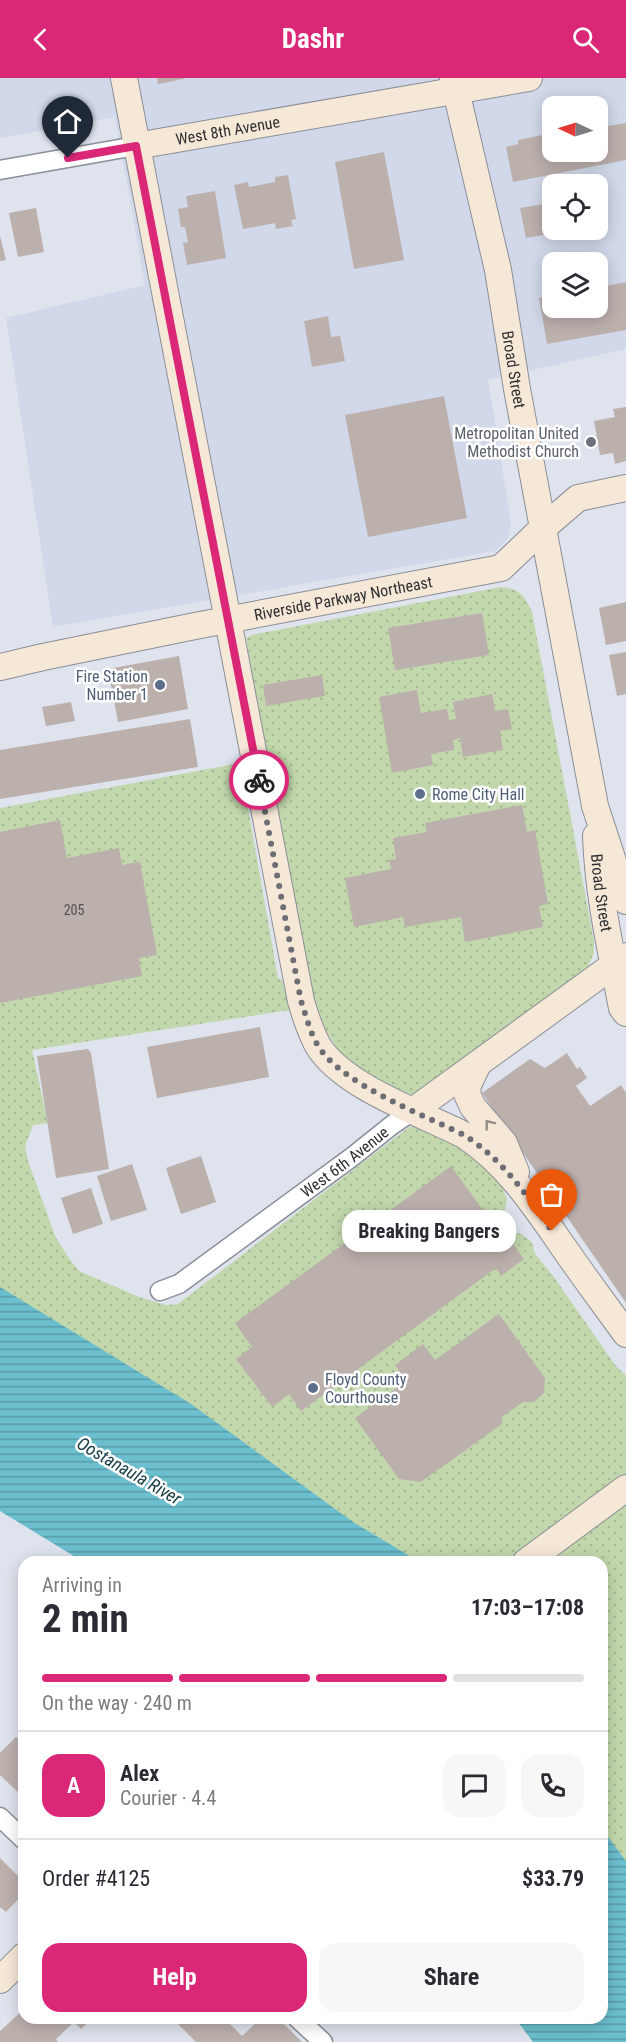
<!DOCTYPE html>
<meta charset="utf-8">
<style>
body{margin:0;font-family:"Roboto Condensed",sans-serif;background:#f7f7f7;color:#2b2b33;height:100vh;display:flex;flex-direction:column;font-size:22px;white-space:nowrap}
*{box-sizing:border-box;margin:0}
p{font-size:20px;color:#7c7c81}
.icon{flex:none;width:33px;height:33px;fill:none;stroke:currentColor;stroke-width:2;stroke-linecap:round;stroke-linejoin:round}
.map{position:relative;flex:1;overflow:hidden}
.drawer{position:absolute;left:18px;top:1478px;width:590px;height:468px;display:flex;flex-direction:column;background:#fff;border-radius:18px;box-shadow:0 3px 15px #0003}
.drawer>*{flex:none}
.needle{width:39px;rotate:274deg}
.fabs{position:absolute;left:542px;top:18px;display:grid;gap:12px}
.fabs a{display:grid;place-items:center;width:66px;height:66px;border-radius:12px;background:#fff;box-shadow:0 3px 15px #0003;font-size:30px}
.pin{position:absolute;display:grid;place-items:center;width:51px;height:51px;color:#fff;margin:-62px -26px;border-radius:50% 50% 50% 0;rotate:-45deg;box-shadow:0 0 6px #0007}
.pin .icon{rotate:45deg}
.courier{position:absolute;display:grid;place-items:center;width:60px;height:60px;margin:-30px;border:4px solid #db2777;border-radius:50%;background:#fff;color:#222;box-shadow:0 2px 8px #0007}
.bubble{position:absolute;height:42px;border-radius:18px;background:#fff;box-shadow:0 3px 15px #0003;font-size:20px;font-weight:700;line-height:42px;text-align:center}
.summary em{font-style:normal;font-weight:700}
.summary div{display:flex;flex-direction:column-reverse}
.summary{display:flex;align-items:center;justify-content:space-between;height:102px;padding:0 24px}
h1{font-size:39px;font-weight:700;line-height:45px}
.bar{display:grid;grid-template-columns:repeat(4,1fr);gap:9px 6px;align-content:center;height:72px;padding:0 24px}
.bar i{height:8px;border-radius:4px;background:#e1e1e2}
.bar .on{background:#db2777}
.bar p{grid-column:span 4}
.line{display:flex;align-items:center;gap:15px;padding:0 24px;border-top:2px solid #e1e1e2}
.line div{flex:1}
.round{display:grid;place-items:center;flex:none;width:63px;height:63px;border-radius:18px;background:#f7f7f7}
.primary-button{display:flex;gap:12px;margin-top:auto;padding:12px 24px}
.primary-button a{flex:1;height:69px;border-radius:18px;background:#db2777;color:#fff;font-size:24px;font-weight:700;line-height:69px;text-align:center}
.primary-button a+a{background:#f7f7f7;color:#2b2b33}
header{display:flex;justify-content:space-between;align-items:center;height:78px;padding:0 24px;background:#db2777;color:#fff;font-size:27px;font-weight:700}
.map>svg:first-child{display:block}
.built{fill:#d1d8e9;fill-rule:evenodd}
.grass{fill:url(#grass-dots)}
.water{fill:url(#water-rules)}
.building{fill:#bcb0ad}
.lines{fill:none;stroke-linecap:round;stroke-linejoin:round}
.street-casing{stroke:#8a8e98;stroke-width:21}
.secondary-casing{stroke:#8a8e98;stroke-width:28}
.street{stroke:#fff;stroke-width:18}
.secondary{stroke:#f6e8d7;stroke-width:26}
.oneway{stroke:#928c85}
.done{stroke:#6c6e74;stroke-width:6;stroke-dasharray:0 10.8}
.route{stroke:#db2777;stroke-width:8}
.worship-dot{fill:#6b7280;stroke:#fff;stroke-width:2}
.service-dot{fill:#5c6f8a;stroke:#fff;stroke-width:2}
.labels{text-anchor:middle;stroke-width:5;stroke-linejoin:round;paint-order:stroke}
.number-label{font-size:14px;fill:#524f52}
.street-label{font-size:16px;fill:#2e2f33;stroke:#fff}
.worship-label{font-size:16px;fill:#5b616d;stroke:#fff;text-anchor:end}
.service-label{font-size:16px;fill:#4e5e75;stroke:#fff;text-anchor:start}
.water-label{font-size:18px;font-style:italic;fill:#184047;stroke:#fff}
</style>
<header><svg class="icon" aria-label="back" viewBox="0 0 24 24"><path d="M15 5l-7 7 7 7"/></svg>Dashr<svg class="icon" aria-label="search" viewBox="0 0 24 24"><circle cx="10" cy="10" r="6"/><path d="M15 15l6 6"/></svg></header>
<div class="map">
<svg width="626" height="1964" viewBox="0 0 626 1964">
<defs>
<pattern id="grass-dots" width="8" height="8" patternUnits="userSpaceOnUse" patternTransform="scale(1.5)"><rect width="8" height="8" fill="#c2d8ac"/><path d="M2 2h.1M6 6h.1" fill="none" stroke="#a7ba94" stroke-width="1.8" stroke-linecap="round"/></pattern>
<pattern id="water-rules" width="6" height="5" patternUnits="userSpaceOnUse" patternTransform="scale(1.5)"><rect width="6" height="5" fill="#6bbfce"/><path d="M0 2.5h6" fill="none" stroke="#589ca8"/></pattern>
</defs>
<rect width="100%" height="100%" fill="#dee3ed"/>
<!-- built -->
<path class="built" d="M 0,0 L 626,0 L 626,271 L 488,302 L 511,445 L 507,462 L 495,473 L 53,549 L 6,240 L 145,207 L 115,39 L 0,60 ZM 552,28 L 597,28 L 597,74 L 552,74 ZM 552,106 L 597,106 L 597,152 L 552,152 ZM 552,184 L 597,184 L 597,230 L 552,230 Z"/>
<!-- grass -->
<path class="grass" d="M 501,509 C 520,511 524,517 532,534 L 594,863 L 594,875 L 587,891 L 414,1017 L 392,1012 L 343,979 L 318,941 L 310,919 L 246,560 L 252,557 Z
M 240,685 L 278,900 L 282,902 L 290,932 L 32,972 L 48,1045 L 33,1047 L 25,1068 L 28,1083 L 56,1160 L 68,1179 L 79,1193 L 139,1219 L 166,1227 L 178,1226 L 409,1049 L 418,1048 L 476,1076 L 502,1106 L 507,1122 L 505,1132 L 498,1141 L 510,1157 L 520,1155 L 532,1164 L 535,1176 L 554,1199 L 615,1287 L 626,1298 L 626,1937 L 602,1908 L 602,1484 L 240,1483 L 0,1323 L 0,730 Z"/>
<!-- water -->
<path class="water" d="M 0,1209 L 191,1326 L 353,1444 L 418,1483 L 82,1483 L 0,1433 Z
M 602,1751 L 626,1783 L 626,1964 L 533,1964 L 515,1940 L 602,1940 Z"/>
<!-- building -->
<path class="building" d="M 157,0 L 184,0 L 184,1 L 158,6 Z
M 626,45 L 626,82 L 513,104 L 506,69 L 518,66 L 518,62 L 552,55 L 552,74 L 597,74 L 597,50 Z
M 384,74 L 404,182 L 354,191 L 335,84 Z
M 288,97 L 296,141 L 291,142 L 293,148 L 276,151 L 275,145 L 243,151 L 234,107 L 248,104 L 249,109 L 275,104 L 275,99 Z
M 215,113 L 226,180 L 187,187 L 183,165 L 188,164 L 185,149 L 181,149 L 178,131 L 188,129 L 186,118 Z
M 550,125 L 552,152 L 566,153 L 526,160 L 520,130 Z
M 36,130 L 44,174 L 18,179 L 9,135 Z
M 0,158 L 6,182 L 0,183 Z
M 626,204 L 626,252 L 547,266 L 539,220 L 552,218 L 552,230 L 597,230 L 597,210 Z
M 328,238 L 331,259 L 340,258 L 345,283 L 312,289 L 304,243 Z
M 444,318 L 467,440 L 368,459 L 345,337 Z
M 626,329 L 626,383 L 615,386 L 613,375 L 600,377 L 594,343 L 615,339 L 613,331 Z
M 626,524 L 626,563 L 606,567 L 599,530 Z
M 482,535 L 489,577 L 395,592 L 388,550 Z
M 626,574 L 626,616 L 617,618 L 609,577 Z
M 179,578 L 188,631 L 118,644 L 108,591 Z
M 322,597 L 325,618 L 266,628 L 263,607 Z
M 417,612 L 421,635 L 447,631 L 449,642 L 456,641 L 453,624 L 492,616 L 495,633 L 508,631 L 512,651 L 500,653 L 503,672 L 463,679 L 460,660 L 453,662 L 454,672 L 431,676 L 433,687 L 392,695 L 379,619 Z
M 71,624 L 75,643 L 46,648 L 42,629 Z
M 190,641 L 198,689 L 0,721 L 0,672 Z
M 522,727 L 527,754 L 535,752 L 548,826 L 539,828 L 543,849 L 465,864 L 461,839 L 405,849 L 403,839 L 354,849 L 345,800 L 391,791 L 389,782 L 396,781 L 393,760 L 427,754 L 425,745 Z
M 60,742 L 67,780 L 119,770 L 122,787 L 140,784 L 157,877 L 139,880 L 142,898 L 0,925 L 0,754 Z
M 260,949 L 269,999 L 157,1020 L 147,969 Z
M 88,971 L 91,975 L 109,1091 L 56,1100 L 37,978 Z
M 567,975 L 577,991 L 580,989 L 587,1000 L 576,1008 L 590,1028 L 621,1007 L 626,1015 L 626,1225 L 482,1015 L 530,981 L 545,990 Z
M 201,1078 L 216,1124 L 181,1136 L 166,1090 Z
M 132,1086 L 147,1132 L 111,1143 L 97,1098 Z
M 451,1088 L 508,1167 L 512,1164 L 524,1181 L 501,1198 L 496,1190 L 301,1333 L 289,1316 L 272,1329 L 236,1281 L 252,1269 L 235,1245 Z
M 91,1110 L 103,1146 L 73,1156 L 61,1120 Z
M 499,1236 L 545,1300 L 544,1315 L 534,1324 L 523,1324 L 502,1339 L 502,1346 L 421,1404 L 399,1401 L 355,1340 L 406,1303 L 395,1287 L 423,1266 L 435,1282 Z
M 16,1659 L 24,1666 L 24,1720 L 0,1697 L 0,1675 Z
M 0,1780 L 24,1804 L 24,1815 L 6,1834 L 0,1829 Z
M 24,1931 L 24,1940 L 93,1940 L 81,1951 L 74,1944 L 56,1961 L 58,1964 L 0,1964 L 0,1953 Z
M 172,1940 L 224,1940 L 242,1958 L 261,1940 L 278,1940 L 302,1964 L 196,1964 Z"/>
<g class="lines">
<!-- street casing -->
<g class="street-casing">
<g id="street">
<path d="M 0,92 L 136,68"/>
<path id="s1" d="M 160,1213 L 179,1206 L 352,1079 L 392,1047 L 414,1032"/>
<path d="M 0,1739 L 24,1762"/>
<path d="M 297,1940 L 323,1964"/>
</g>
</g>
<!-- secondary casing -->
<g class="secondary-casing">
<g id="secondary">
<path d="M 124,0 L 301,923 C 305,937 310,952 317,966 C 341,1008 421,1035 464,1057 C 507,1085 535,1128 564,1170 C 584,1199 605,1227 626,1256"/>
<path id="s2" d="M 453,0 L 498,192 L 517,311 L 595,728 L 626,823"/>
<path id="s3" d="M 136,68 L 529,0"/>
<path id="s4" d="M 0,589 L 43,579 L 195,548 L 501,490 L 543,450 L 578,420 L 626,410"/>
<path id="s5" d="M 596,758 C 598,817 611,873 622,930 L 626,935"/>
<path d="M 477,988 L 468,1007 L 467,1016 L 473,1029 L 504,1065 L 516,1094"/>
<path d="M 414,1032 L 626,878"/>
<path d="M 526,1484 L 626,1410"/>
<path d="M 0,1902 L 24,1878"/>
</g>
</g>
<!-- street -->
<use href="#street" class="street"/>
<!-- secondary -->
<use href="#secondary" class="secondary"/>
</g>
<!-- one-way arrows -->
<defs><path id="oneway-chevron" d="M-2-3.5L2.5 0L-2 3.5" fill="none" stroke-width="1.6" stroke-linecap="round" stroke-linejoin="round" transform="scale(1.5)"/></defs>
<use class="oneway" href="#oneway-chevron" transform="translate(489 1046) rotate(-128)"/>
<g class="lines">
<!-- done -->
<path class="done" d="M 259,702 L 301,923 C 306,937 309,952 317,966 C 340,1006 422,1036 464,1057 C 502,1081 527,1117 552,1153"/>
<!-- route -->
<path class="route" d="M 68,80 L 136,68 L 259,702"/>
</g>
<!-- markers -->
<circle class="worship-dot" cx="591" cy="364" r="6"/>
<g class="service-dot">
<circle cx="160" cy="607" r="6"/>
<circle cx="420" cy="716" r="6"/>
<circle cx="313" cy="1310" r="6"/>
</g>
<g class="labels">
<!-- number labels -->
<g class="number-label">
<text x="74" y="837">205</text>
</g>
<!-- street labels -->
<g class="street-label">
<text dy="6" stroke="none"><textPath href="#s3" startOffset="93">West 8th Avenue</textPath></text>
<text dy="6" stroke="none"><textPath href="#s2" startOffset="298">Broad Street</textPath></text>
<text dy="6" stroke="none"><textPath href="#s4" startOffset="350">Riverside Parkway Northeast</textPath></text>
<text dy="6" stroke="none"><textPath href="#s5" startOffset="57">Broad Street</textPath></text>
<text dy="6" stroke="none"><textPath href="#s1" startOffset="226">West 6th Avenue</textPath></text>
</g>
<!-- worship labels -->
<g class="worship-label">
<text x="579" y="361">Metropolitan United<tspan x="579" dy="18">Methodist Church</tspan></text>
</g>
<!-- service labels -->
<g class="service-label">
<text x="148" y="604" text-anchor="end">Fire Station<tspan x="148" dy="18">Number 1</tspan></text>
<text x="432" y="722">Rome City Hall</text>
<text x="325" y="1307">Floyd County<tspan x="325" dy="18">Courthouse</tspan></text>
</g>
<!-- water labels -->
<g class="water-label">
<text transform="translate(129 1393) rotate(30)" y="6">Oostanaula River</text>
</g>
</g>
</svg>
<div class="fabs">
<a><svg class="needle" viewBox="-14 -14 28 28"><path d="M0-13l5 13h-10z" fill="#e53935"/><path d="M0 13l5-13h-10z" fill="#7c7c81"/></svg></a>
<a><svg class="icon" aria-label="locate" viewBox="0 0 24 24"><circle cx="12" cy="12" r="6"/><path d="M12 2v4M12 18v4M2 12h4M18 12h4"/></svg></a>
<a><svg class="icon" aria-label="layers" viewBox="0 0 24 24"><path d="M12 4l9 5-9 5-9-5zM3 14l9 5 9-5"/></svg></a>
</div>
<div class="pin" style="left:552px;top:1153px;background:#ea580c"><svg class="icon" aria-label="bag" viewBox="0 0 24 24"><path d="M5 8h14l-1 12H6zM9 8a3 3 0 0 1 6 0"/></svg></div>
<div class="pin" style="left:68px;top:80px;background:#1f2937"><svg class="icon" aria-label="home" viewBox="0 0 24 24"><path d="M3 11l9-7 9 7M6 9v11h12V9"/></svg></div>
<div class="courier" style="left:259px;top:702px"><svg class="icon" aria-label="bike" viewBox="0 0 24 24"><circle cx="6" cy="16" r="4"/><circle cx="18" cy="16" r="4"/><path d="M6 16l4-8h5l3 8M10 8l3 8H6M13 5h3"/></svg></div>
<div class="bubble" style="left:342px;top:1132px;width:174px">Breaking Bangers</div>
<section class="drawer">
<div class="summary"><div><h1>2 min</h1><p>Arriving in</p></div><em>17:03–17:08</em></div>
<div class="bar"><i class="on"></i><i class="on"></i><i class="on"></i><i></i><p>On the way · 240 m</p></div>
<div class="line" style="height:108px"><b class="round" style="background:#db2777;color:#fff">A</b><div><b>Alex</b><p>Courier · 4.4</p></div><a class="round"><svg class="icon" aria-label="chat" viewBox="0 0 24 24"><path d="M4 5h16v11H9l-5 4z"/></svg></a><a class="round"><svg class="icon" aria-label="phone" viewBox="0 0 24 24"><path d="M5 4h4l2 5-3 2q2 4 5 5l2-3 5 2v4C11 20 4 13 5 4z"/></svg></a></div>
<div class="line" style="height:78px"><div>Order #4125</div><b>$33.79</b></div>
<div class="primary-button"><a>Help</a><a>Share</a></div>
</section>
</div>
